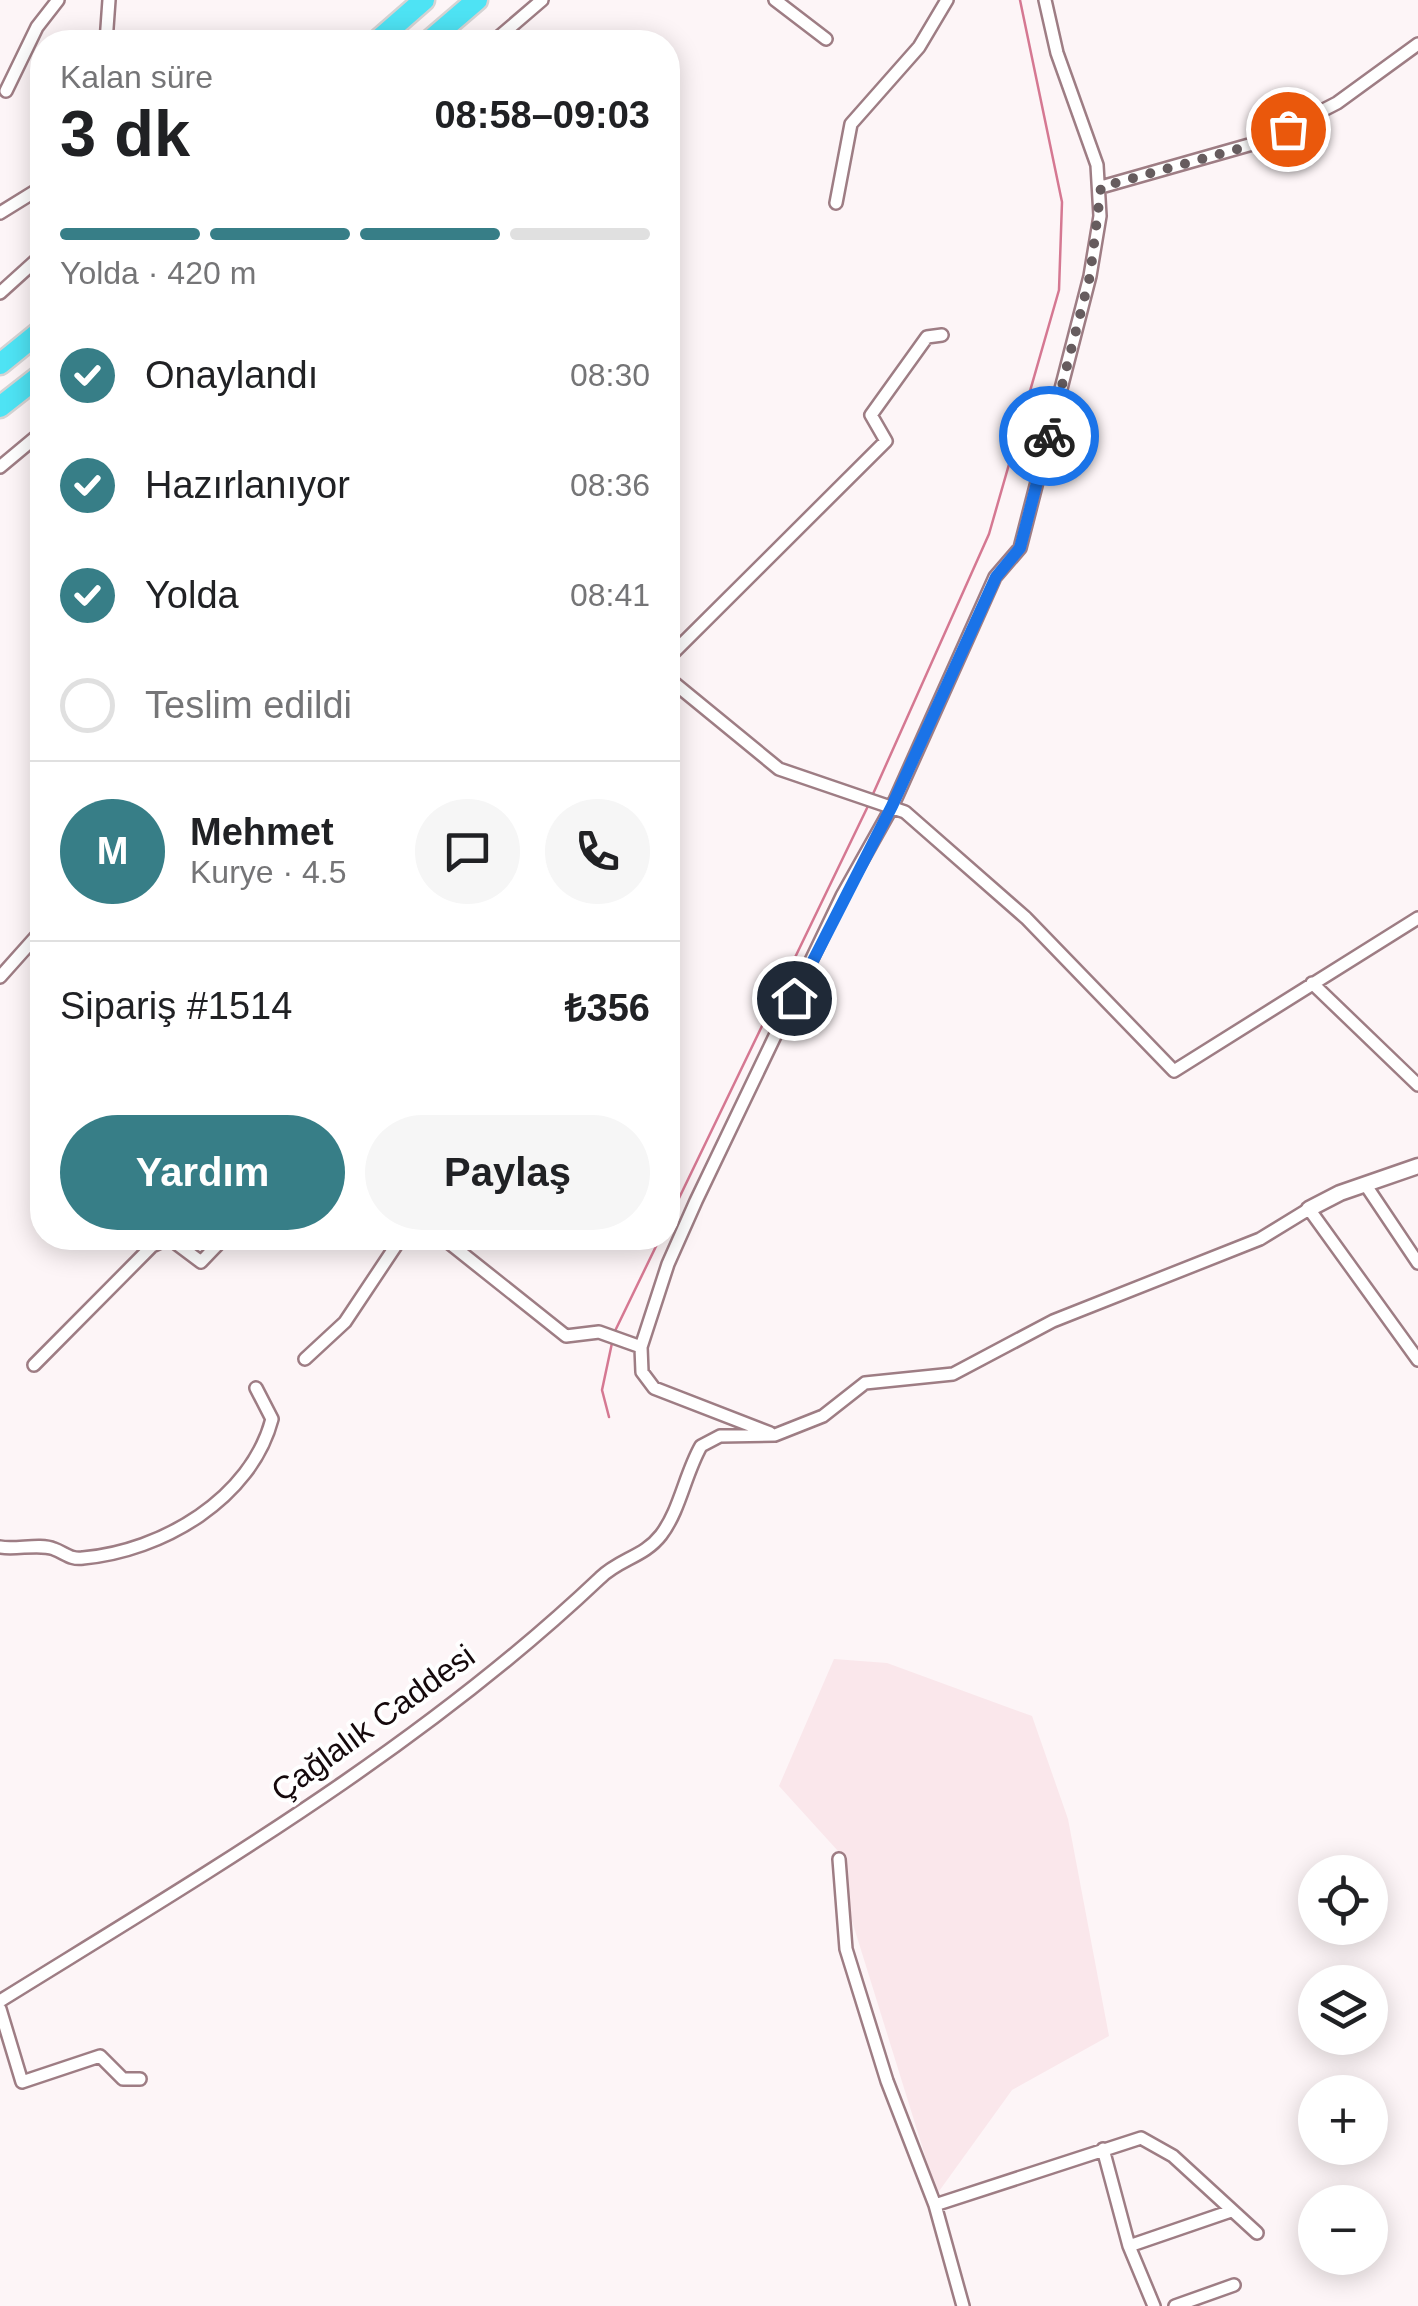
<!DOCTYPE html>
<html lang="tr">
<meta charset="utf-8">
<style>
body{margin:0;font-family:Helvetica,sans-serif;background:#f6f6f6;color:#202124;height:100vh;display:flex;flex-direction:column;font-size:38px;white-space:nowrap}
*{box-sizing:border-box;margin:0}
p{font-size:32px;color:#757577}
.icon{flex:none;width:55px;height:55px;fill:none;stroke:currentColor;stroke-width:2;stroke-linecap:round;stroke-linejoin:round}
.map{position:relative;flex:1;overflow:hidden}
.panel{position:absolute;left:30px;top:30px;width:650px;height:1220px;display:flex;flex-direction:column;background:#fff;border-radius:40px;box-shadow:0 5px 25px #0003}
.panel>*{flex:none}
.tools{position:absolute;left:1298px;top:1855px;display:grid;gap:20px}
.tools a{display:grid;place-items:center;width:90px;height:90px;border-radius:50%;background:#fff;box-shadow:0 5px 25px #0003;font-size:50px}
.pin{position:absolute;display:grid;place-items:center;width:85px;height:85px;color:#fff;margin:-42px;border:5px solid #fff;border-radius:50%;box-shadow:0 2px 10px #0007}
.courier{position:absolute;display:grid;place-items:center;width:100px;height:100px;margin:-50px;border:8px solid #1a73e8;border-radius:50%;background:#fff;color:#222;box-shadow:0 2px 12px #0007}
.head em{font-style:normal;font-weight:600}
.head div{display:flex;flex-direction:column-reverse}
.head{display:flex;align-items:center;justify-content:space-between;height:170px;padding:0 30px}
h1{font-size:65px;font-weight:600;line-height:75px}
.bar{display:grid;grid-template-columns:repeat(4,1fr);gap:15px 10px;align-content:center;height:120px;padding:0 30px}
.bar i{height:12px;border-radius:8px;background:#e0e0e0}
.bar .current{background:#377e87}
.bar p{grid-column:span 4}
.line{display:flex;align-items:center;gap:25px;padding:0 30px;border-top:2px solid #e0e0e0}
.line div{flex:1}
.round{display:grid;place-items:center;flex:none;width:105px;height:105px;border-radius:52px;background:#f6f6f6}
ol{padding:0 30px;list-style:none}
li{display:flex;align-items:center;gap:30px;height:110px}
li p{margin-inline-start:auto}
li .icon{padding:10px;border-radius:50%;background:#377e87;color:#fff;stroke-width:4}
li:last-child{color:#757577}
li i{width:55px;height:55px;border:5px solid #e0e0e0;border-radius:50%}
.action{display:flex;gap:20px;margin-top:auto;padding:20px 30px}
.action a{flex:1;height:115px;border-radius:60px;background:#377e87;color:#fff;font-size:40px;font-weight:600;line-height:115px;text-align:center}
.action a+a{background:#f6f6f6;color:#202124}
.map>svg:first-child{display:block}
.built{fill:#fae7eb}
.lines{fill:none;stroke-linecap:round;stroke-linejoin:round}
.stream{stroke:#d57892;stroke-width:2.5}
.minor-casing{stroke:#9e7d84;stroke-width:16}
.tertiary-casing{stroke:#9e7d84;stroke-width:19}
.motorway-casing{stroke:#d5d3d3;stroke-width:25}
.minor{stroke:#fff;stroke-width:11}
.tertiary{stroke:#fff;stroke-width:14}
.motorway{stroke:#4ee3f4;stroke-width:20}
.done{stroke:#665c5e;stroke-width:10;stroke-dasharray:0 18}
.route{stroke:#1a73e8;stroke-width:12}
.labels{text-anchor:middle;stroke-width:8;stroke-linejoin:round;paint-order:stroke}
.street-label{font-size:32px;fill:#15090c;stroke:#fff}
</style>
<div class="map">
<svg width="1418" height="2306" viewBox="0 0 1418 2306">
<rect width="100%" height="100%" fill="#fdf5f7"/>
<!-- built -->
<path class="built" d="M 834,1659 L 887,1663 L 1032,1716 L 1068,1819 L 1109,2036 L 1012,2090 L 937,2194 L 847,1905 L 838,1851 L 779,1786 Z"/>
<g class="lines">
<!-- stream -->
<path class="stream" d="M 873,794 L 989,534 L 1059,290 L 1062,202 L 1020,0
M 668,1221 L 868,806
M 615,1331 L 660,1238
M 609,1417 L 602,1390 L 612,1343"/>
<!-- minor casing -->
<g class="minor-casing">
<path id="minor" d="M 775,0 L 826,39
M 106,42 L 109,0
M 493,42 L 542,0
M 6,91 L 37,27 L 58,0
M 1101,187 L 1263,141 L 1337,103 L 1418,44
M 836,203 L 851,124 L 919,47 L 947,0
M 0,213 L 42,187
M 0,293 L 42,255
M 0,467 L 42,432
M 668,658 L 886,441 L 871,415 L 927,337 L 942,335
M 668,678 L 779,769 L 905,812 L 1026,918 L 1174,1071 L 1418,918
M 0,977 L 42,930
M 1312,983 L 1418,1085
M 1365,1184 L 1418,1263
M 443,1238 L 566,1336 L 599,1332 L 641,1347 L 642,1372 L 654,1388 L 770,1433
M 641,1347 L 668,1264 L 696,1201 L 842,896 L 892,807 L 995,577 L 1020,548 L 1090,276 L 1100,216 L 1097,165 L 1057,53 L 1045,0
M 305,1359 L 345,1322 L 401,1238
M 34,1365 L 152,1246 L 169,1238 L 201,1262 L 224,1238
M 0,1547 C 16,1550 40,1543 54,1549 C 65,1553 71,1560 83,1558 C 162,1551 251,1499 272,1419 L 256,1388
M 839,1859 L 846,1949 L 887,2081 L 935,2205 L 963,2306
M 0,2001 C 208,1872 422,1747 600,1578 C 619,1559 644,1557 661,1535 C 680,1510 685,1474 701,1446 L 720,1436 L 775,1435 L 823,1416 L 865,1383 L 953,1374 L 1053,1321 L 1260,1239 L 1309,1209 L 1418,1360
M 0,2009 L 22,2082 L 100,2056 L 123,2079 L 140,2079
M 1103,2149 L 1129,2246 L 1154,2306
M 935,2205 L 1141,2138 L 1173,2156 L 1257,2233
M 1129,2246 L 1231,2211
M 1175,2306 L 1234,2285"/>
</g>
<!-- tertiary casing -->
<g class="tertiary-casing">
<path id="tertiary" d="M 1309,1209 L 1340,1193 L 1418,1166"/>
</g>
<!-- motorway casing -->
<g class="motorway-casing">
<path id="motorway" d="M 376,42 L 424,0
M 428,42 L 477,0
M 0,364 L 42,330
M 0,407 L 42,374"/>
</g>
<!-- minor -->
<use href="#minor" class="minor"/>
<!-- tertiary -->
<use href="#tertiary" class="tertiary"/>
<!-- motorway -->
<use href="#motorway" class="motorway"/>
</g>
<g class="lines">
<!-- done -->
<path class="done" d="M 1049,436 L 1090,276 L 1101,187 L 1263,142 L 1288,129"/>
<!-- route -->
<path class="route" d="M 794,998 L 892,806 L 996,577 L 1020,548 L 1049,436"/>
</g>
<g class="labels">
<!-- street labels -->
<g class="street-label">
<text transform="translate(373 1723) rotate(-36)" y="11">Çağlalık Caddesi</text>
</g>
</g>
</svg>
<div class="tools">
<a><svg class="icon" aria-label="locate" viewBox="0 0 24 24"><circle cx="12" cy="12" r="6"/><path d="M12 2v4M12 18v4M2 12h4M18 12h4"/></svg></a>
<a><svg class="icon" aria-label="layers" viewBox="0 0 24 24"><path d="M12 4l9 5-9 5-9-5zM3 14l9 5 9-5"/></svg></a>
<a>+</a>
<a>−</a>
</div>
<div class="pin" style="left:1288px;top:129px;background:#ea580c"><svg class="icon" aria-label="bag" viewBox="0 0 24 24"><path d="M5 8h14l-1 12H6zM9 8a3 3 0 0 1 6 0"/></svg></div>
<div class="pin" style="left:794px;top:998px;background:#1f2937"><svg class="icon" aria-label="home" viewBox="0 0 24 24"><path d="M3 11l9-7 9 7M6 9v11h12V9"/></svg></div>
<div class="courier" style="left:1049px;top:436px"><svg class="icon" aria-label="bike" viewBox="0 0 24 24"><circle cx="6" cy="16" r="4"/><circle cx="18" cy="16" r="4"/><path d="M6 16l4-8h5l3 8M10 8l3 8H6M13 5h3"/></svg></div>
<section class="panel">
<div class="head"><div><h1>3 dk</h1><p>Kalan süre</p></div><em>08:58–09:03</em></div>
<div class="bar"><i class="current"></i><i class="current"></i><i class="current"></i><i></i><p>Yolda · 420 m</p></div>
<ol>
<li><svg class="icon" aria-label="check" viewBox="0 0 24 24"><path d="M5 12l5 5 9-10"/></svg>Onaylandı<p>08:30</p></li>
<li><svg class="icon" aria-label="check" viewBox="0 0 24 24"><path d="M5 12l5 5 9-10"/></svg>Hazırlanıyor<p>08:36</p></li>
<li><svg class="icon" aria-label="check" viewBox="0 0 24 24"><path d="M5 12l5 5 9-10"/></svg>Yolda<p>08:41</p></li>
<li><i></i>Teslim edildi</li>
</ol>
<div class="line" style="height:180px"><b class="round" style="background:#377e87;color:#fff">M</b><div><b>Mehmet</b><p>Kurye · 4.5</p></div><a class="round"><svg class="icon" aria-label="chat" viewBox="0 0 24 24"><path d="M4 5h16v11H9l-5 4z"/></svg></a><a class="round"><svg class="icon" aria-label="phone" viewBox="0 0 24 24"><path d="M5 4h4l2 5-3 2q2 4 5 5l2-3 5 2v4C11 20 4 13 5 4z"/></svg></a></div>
<div class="line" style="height:130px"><div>Sipariş #1514</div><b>₺356</b></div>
<div class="action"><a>Yardım</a><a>Paylaş</a></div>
</section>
</div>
